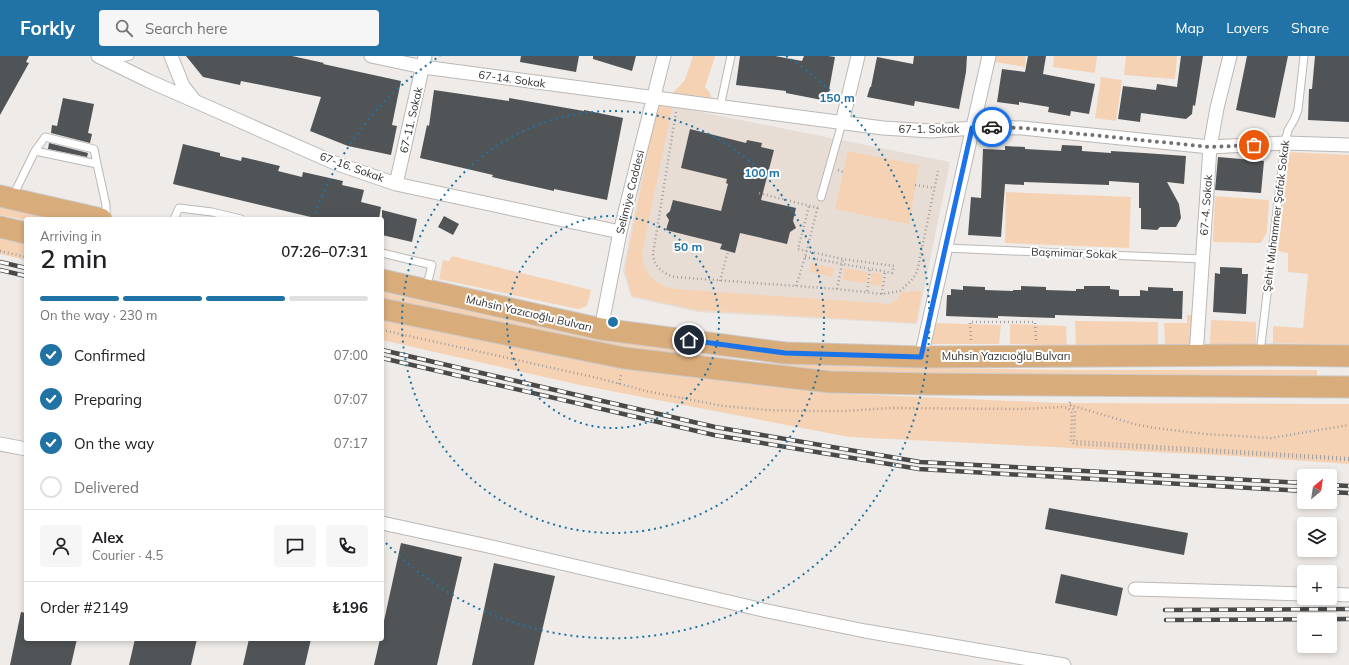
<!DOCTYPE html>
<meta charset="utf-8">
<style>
body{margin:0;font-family:Mulish,sans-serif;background:#f6f6f6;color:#202124;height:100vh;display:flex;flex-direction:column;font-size:15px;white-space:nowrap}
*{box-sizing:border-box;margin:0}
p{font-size:13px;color:#757577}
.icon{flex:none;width:22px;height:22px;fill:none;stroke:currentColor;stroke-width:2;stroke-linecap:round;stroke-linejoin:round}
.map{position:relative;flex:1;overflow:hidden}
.side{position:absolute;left:24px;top:161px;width:360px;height:424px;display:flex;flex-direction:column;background:#fff;border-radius:4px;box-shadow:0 2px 6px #0003}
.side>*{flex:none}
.needle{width:26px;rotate:30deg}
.tools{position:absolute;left:1297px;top:413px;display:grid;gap:8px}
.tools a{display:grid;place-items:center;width:40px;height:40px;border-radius:4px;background:#fff;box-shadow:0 2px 6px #0003;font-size:20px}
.pin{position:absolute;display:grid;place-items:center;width:34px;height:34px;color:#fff;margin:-17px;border:2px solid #fff;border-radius:50%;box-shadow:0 1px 4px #0007}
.courier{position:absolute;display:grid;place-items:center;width:40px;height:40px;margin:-20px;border:3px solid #1a73e8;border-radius:50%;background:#fff;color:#222;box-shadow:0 1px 5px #0007}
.overview em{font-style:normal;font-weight:600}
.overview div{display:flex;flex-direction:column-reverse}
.overview{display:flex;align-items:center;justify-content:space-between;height:68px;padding:0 16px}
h1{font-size:26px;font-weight:600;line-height:30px}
.bar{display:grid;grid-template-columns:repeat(4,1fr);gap:6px 4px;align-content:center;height:48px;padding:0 16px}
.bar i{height:5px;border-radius:3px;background:#e0e0e0}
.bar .active{background:#2073a4}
.bar p{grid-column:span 4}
.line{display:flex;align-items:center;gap:10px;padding:0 16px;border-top:1px solid #e0e0e0}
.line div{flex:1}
.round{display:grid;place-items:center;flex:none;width:42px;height:42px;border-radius:4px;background:#f6f6f6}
ol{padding:0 16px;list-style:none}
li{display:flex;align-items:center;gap:12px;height:44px}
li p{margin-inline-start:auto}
li .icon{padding:4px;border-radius:50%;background:#2073a4;color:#fff;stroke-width:4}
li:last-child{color:#757577}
li i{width:22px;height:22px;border:2px solid #e0e0e0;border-radius:50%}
header{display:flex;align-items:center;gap:24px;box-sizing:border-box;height:56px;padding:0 20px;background:#2073a4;color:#fff}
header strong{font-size:19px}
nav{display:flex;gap:22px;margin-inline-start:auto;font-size:14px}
.search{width:280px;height:36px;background:#f6f6f6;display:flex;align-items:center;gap:10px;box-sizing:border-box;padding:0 14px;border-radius:4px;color:#757577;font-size:15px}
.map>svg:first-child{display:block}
.built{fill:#e7ddd5}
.green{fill:#f6d2b4}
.building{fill:#515456}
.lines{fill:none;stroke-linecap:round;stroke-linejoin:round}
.lane-casing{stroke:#bbb8b6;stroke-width:9}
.street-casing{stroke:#bbb8b6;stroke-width:15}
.primary-casing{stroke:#cac9c9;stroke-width:23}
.path{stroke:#a19e9c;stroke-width:2.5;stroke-dasharray:1 3;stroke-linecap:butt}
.lane{stroke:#fff;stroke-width:7}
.street{stroke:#fff;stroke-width:13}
.primary{stroke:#d9ac7b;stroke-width:21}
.rail-casing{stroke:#4a4947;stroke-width:4.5}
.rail{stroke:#fff;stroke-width:3;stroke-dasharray:9;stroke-linecap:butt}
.done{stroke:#747270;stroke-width:4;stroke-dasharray:0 7.2}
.route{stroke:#1a73e8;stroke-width:5}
.ring{fill:none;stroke:#2073a4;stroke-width:2;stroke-dasharray:2 4}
.labels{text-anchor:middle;stroke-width:4;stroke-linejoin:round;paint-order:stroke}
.street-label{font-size:11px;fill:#323130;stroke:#fff}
.centre{fill:#2073a4;stroke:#fff;stroke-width:2}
.ring-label{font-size:12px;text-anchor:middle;font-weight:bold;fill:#2073a4;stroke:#fff;stroke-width:4;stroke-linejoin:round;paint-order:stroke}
</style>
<header>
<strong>Forkly</strong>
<div class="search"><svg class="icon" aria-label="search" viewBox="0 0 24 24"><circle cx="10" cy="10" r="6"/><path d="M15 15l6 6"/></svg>Search here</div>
<nav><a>Map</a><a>Layers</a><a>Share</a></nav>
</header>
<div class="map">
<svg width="1349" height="609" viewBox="0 0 1349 609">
<rect width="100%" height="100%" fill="#eeebe8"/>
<!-- built -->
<path class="built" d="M 656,47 L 950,106 L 917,268 L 697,256 L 631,241 L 623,214 Z"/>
<!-- green -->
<path class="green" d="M 693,0 L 715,0 L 705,31 L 710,37 L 712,46 L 671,39 L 685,24 Z
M 996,0 L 1026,0 L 1025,11 L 995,6 Z
M 1054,0 L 1097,0 L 1095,17 L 1053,11 Z
M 1126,0 L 1177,0 L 1175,23 L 1124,19 Z
M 1101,21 L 1122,24 L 1116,65 L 1095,62 Z
M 657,49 L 672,52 L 642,197 C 643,217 656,231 676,233 L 891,248 L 897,243 L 901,236 L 922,235 L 916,267 L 698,254 L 632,240 L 625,214 Z
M 848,95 L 919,109 L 909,168 L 835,153 Z
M 1289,96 L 1349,99 L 1349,289 L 1273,287 L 1273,270 L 1303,272 L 1308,218 L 1288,216 L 1288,197 L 1278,195 Z
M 1006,136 L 1131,141 L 1129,192 L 1005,187 Z
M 1215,140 L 1269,144 L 1267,176 L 1261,187 L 1213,186 Z
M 0,146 L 70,163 L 26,163 L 26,164 L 0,159 Z
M 0,182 L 26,187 L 26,204 L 0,198 Z
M 452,200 L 591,234 L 587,250 L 578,253 L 439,223 L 443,204 L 449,205 Z
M 812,208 L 834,212 L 832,221 L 810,216 Z
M 844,212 L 868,216 L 866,227 L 843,224 Z
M 872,216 L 882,218 L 881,230 L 870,228 Z
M 382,236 L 585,281 L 756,306 L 860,311 L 1063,314 L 1317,314 L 1317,322 L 859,318 L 665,303 L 382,245 Z
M 1187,259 L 1194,259 L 1195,289 L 1165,290 L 1164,267 L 1187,267 Z
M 382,260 L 589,302 L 827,337 L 1060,347 L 1349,348 L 1349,408 L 1235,400 L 849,381 L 580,329 L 382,284 Z
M 1211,264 L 1256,266 L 1256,292 L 1210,290 Z
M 1075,265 L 1158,266 L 1158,291 L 1076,292 Z
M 934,267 L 1001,269 L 999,288 L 930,288 Z
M 1010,268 L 1066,270 L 1067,290 L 1010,288 Z"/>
<!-- building -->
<path class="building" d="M 0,0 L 29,0 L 26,6 L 29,7 L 0,59 Z
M 186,0 L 292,0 L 324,7 L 323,8 L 401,25 L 392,69 L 397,70 L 391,99 L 348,90 L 310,75 L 321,41 L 241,25 L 240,29 L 203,21 Z
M 521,0 L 579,0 L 576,16 L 520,6 Z
M 593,0 L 636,0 L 632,15 L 593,3 Z
M 740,0 L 775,0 L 802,5 L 804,0 L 828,0 L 835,1 L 827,45 L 786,37 L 786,35 L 736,29 Z
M 914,0 L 967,0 L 966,16 L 959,53 L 915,45 L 914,50 L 867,41 L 870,31 L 871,31 L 877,1 L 913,8 Z
M 1028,0 L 1046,0 L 1043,18 L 1095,28 L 1089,58 L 1071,55 L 1070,60 L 1048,56 L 1049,51 L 1019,46 L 1019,49 L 997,46 L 1002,13 L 1025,16 Z
M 1181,0 L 1203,0 L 1195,50 L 1193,49 L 1192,58 L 1186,63 L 1141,57 L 1140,66 L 1118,63 L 1123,30 L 1156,34 L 1157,28 L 1177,31 Z
M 1247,0 L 1288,0 L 1275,62 L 1236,54 Z
M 1315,0 L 1349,0 L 1349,66 L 1308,64 L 1309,33 L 1312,33 Z
M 434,34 L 509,45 L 509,42 L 584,55 L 584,54 L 623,62 L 607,144 L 554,133 L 554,135 L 509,125 L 492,121 L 493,119 L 420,102 L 427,69 L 429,70 Z
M 63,42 L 94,48 L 88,77 L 92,78 L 90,87 L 51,77 L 52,69 L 57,70 Z
M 690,73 L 746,87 L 747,84 L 762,87 L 761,91 L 774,94 L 761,144 L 796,152 L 793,165 L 796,172 L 790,176 L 787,188 L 740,177 L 735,197 L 720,193 L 722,188 L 666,174 L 669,164 L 666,159 L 670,155 L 673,144 L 721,155 L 728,128 L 726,127 L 727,123 L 681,112 Z
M 49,87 L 88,97 L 87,101 L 48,93 Z
M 183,88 L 220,97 L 220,100 L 241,105 L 242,101 L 280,110 L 278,115 L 302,121 L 303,116 L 343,125 L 342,129 L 364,134 L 361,146 L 381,151 L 379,163 L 319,163 L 173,128 Z
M 1062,89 L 1082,90 L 1082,95 L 1111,97 L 1111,95 L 1144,97 L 1186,100 L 1184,128 L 1167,126 L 1179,148 L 1181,162 L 1176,171 L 1160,171 L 1157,174 L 1141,173 L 1141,152 L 1139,152 L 1139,127 L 1109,125 L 1109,129 L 1024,126 L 1024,129 L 1005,128 L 1001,181 L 968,179 L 971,141 L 981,142 L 983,93 L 1005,94 L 1005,90 L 1025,91 L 1025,93 L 1061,95 Z
M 1218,101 L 1264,105 L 1261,137 L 1215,134 Z
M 382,154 L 417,163 L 412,186 L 382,179 Z
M 444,160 L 459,168 L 453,179 L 438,171 Z
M 1220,211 L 1242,212 L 1242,218 L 1248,218 L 1246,258 L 1213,256 L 1215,217 L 1220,218 Z
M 963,230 L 985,231 L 985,234 L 1013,235 L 1013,234 L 1021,234 L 1021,230 L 1046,231 L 1046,234 L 1076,235 L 1076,233 L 1084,233 L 1084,230 L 1110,230 L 1110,233 L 1119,234 L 1119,240 L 1140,240 L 1140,234 L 1148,235 L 1148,231 L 1173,232 L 1173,235 L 1183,235 L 1182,263 L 1055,259 L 1055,262 L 998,260 L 998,262 L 946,260 L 947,239 L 951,239 L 951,233 L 963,234 Z
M 1049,452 L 1188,477 L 1184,499 L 1045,473 Z
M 401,487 L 462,501 L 437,609 L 374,609 L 380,583 L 382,583 L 382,574 Z
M 494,507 L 555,520 L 534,609 L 472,609 Z
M 1061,518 L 1123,532 L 1117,560 L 1055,547 Z
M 21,556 L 26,557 L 26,583 L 77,583 L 71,609 L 10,609 Z
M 135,583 L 197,583 L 191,609 L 129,609 Z
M 249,583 L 311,583 L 305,609 L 243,609 Z"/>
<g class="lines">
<!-- lane casing -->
<g class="lane-casing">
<path id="lane" d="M 111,3 L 118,3 L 130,0
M 720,51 L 731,0
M 35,95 L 45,81 L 94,93 L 97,108
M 821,141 L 842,67
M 12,142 L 35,95 L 97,108 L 106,149 L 106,163
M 174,163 L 179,152 L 212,156 L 241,163
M 945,192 L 1202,203
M 382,197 L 432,209 L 426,233
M 1260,297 L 1285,87 L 1288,74 L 1294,64 L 1298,54 L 1304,0"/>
</g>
<!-- street casing -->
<g class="street-casing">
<path id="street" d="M 98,0 L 149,25 L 335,107 L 396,128 L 620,176
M 171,0 L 183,30 L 194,44
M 371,0 L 423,11 L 883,72 L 931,75 L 989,71 L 1022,72 L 1210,91 L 1285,87 L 1349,89
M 842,67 L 858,0
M 396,128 L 425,0
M 601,273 L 620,176 L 664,0
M 1196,300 L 1210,91 L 1217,52 L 1230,0
M 921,301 L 989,0
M 0,388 L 26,393
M 382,467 L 488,490 L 763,554 L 865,575 L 1064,609
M 1135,533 L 1304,538
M 1330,538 L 1349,539"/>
</g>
<!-- primary casing -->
<g class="primary-casing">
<path id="primary" d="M 0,140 L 101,163
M 0,171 L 26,177
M 382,224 L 601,273 L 785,297 L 921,301 L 1259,299 L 1349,300
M 382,253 L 624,302 L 830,326 L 926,328 L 1349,331"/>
</g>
<!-- path -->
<path class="path" d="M 676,56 L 653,198 C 654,211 663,218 675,221 L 837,233 L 882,238 L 900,235 L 911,225 L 917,216 L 938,115
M 838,114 L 843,116
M 915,129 L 935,132
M 759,137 L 818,152
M 0,195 L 26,201
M 805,201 L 892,217 L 894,210 L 843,203 L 798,193 L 809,150
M 720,225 L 728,195
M 796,230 L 805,201 L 818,150
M 837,233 L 843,203
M 867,235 L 870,213
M 882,238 L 885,216
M 382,274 L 602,323 L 646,335 L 723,350 L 767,354 L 799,355 L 845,355 L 891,352 L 1022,353 L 1062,351 L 1068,352 L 1072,357 L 1071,385 L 1074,388 L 1349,404
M 971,284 L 970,266 L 1035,266 L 1036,284
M 619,328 L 621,318
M 1070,346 L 1069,348 L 1075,355 L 1074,385 L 1349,402
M 1070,349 L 1134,368 L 1155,372 L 1205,378 L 1271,382 L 1349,369"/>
<!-- lane -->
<use href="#lane" class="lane"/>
<!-- street -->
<use href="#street" class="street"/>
<!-- primary -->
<use href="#primary" class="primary"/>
<!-- rail casing -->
<g class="rail-casing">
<path id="rail" d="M 0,206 L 26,212
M 0,214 L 26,220
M 382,294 L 715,371 L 920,406 L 1304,427
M 382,302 L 714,379 L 919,413 L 1304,435
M 1330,429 L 1349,430
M 1330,436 L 1349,437
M 1165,554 L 1349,553
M 1166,564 L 1349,563"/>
</g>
<!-- rail -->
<use href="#rail" class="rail"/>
</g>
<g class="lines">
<!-- done -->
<path class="done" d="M 992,71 L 1022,72 L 1210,91 L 1254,89"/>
<!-- route -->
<path class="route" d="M 689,284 L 785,297 L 921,301 L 972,72 L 992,71"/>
</g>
<!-- distance rings -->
<g class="ring">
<circle cx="613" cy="266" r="106"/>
<circle cx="613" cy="266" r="211"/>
<path d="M313 163A317 317 0 0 1 440 0M786 0A317 317 0 1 1 383 484"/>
</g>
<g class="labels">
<!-- street labels -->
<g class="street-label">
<text transform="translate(512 23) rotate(8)" y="4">67-14. Sokak</text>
<text transform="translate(411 64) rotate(-77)" y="4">67-11. Sokak</text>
<text x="929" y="77">67-1. Sokak</text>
<text transform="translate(352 111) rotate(20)" y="4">67-16. Sokak</text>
<text transform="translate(630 136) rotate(-76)" y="4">Selimiye Caddesi</text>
<text transform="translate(1206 149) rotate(-86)" y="4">67-4. Sokak</text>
<text transform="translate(1276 160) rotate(-83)" y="4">Şehit Muhammer Şafak Sokak</text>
<text transform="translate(1074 197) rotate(2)" y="4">Başmimar Sokak</text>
<text transform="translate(529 257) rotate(13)" y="4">Muhsin Yazıcıoğlu Bulvarı</text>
<text x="1006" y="304">Muhsin Yazıcıoğlu Bulvarı</text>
</g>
</g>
<circle cx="613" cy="266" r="6" class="centre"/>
<g class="ring-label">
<text x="837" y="46">150 m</text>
<text x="762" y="121">100 m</text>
<text x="688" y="195">50 m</text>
</g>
</svg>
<div class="tools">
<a><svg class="needle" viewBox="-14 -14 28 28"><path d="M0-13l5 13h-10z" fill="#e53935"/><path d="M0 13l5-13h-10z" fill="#757577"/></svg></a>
<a><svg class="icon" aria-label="layers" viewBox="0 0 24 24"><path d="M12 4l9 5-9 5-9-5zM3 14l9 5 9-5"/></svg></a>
<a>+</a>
<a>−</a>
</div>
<div class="pin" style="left:1254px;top:89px;background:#ea580c"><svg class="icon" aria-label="bag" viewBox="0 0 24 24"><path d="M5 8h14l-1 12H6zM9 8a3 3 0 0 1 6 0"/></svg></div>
<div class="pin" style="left:689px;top:284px;background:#1f2937"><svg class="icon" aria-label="home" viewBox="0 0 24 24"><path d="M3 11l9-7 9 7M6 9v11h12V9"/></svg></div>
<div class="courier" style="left:992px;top:71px"><svg class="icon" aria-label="car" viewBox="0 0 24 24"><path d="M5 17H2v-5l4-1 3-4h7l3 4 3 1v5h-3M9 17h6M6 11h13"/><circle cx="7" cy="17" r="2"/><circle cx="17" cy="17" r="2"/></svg></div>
<section class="side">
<div class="overview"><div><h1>2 min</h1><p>Arriving in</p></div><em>07:26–07:31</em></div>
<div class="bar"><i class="active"></i><i class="active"></i><i class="active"></i><i></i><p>On the way · 230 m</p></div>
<ol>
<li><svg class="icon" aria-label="check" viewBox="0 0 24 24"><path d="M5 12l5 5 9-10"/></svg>Confirmed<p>07:00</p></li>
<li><svg class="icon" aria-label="check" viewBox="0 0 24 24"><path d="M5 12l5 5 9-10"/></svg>Preparing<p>07:07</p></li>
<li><svg class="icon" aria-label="check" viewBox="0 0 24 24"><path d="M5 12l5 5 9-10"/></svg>On the way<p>07:17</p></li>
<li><i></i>Delivered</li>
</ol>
<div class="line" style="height:72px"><a class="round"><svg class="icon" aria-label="person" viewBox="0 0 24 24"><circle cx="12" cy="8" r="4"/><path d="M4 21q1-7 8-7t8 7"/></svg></a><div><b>Alex</b><p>Courier · 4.5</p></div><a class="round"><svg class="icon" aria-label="chat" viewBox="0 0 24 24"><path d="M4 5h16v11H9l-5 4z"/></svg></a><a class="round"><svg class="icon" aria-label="phone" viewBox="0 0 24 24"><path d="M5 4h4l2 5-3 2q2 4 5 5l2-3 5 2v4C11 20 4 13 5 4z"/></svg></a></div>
<div class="line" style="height:52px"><div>Order #2149</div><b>₺196</b></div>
</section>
</div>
